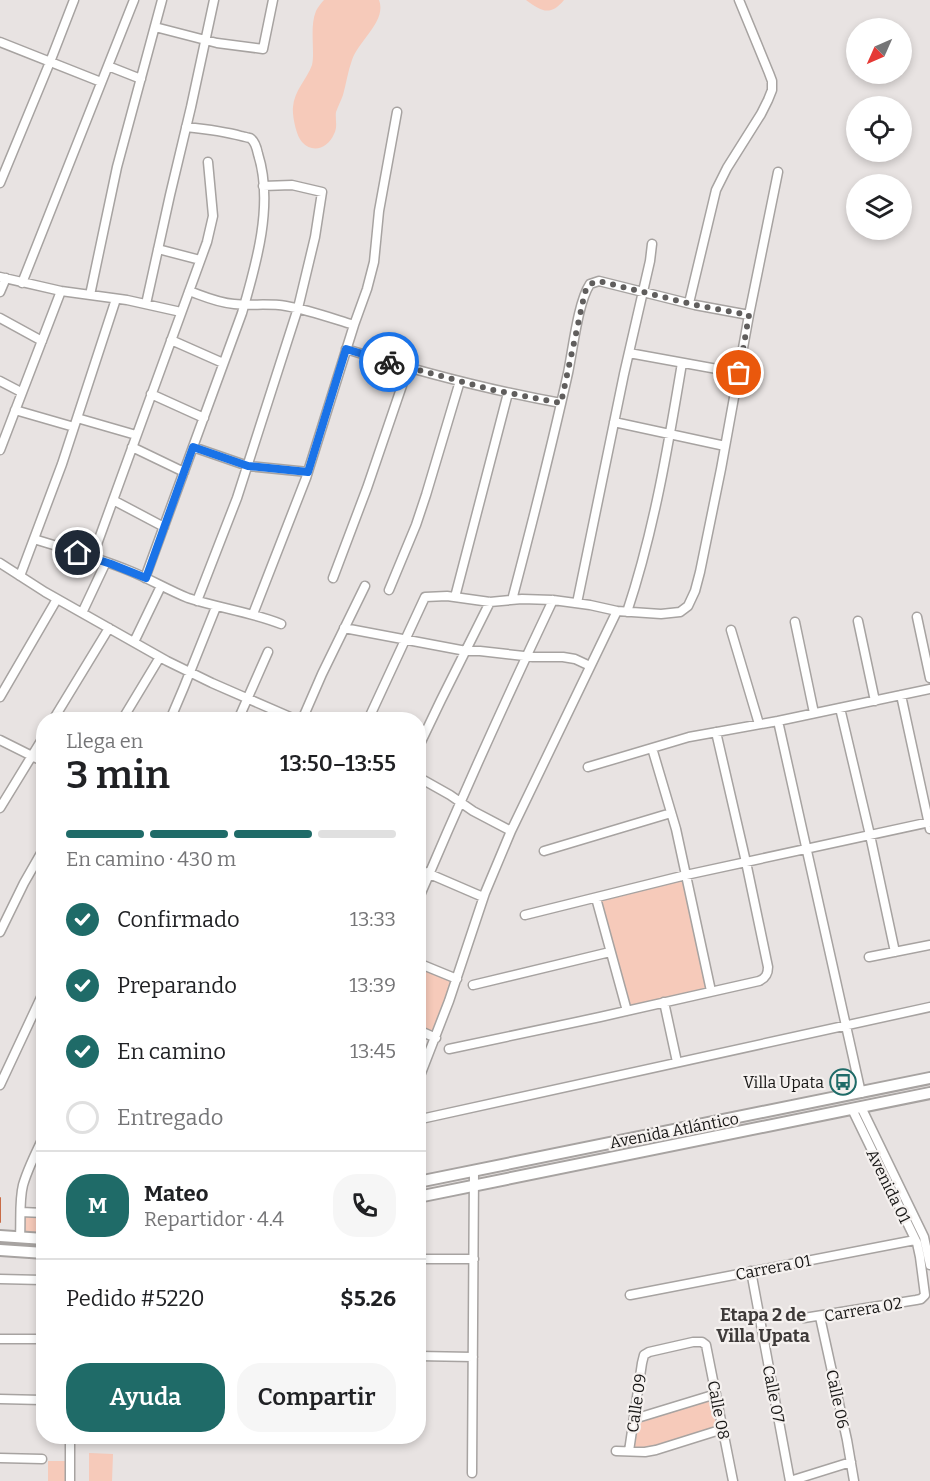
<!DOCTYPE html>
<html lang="es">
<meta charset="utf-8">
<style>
body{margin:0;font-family:Bitter,serif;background:#f6f6f6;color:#202124;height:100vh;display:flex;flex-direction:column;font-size:22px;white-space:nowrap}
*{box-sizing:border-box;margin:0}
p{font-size:20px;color:#757577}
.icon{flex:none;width:33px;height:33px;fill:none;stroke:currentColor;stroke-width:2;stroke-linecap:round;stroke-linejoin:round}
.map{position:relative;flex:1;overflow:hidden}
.panel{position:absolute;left:36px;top:712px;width:390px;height:732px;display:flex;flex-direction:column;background:#fff;border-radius:24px;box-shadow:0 3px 9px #0003}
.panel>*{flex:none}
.needle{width:39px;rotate:225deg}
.buttons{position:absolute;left:846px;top:18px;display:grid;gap:12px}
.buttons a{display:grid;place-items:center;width:66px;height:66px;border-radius:50%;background:#fff;box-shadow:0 3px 9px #0003;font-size:30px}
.pin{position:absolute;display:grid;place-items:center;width:51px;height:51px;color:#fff;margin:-26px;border:3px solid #fff;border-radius:50%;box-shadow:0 2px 6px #0007}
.courier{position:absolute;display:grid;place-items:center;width:60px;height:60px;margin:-30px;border:4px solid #1a73e8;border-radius:50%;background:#fff;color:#222;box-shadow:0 2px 8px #0007}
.head em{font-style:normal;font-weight:600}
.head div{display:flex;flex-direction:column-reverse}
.head{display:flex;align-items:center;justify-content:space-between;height:102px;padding:0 30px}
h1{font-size:39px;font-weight:600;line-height:45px}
.bar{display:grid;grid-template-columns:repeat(4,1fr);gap:9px 6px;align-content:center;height:72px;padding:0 30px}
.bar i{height:8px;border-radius:4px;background:#e0e0e0}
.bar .selected{background:#1f6b68}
.bar p{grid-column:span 4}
.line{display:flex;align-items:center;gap:15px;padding:0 30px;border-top:2px solid #e0e0e0}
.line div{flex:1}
.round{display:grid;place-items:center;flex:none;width:63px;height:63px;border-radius:24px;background:#f6f6f6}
ol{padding:0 30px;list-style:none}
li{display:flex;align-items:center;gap:18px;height:66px}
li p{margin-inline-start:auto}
li .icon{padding:6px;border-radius:50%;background:#1f6b68;color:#fff;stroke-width:4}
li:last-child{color:#757577}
li i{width:33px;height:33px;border:3px solid #e0e0e0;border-radius:50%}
.button{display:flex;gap:12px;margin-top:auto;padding:12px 30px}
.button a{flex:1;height:69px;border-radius:24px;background:#1f6b68;color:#fff;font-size:24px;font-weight:600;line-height:69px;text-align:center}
.button a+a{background:#f6f6f6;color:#202124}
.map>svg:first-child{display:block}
.green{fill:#f6caba}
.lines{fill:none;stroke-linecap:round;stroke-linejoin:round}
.stream{stroke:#c86b46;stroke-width:2}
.minor-casing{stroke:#a7a3a1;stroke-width:11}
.tertiary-casing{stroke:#a7a3a1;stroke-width:14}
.minor{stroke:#fff;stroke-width:8}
.tertiary{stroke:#fff;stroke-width:10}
.done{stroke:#605e5d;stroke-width:6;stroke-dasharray:0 10.8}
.route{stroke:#1a73e8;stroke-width:8}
.labels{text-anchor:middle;stroke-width:4.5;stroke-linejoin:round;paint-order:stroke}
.poi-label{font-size:16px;fill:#171615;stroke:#f5f1ef;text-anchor:end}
.street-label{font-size:16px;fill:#171615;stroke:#f5f1ef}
.neighbourhood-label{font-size:18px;font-weight:bold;fill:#3e3a39;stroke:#f5f1ef}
</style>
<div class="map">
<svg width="930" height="1481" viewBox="0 0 930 1481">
<rect width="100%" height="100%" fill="#e8e3e2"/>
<!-- green -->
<path class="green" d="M 324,0 L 379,0 C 387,21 359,40 352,60 C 348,71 346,84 343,95 C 341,101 338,106 336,112 C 335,119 338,127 334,134 C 328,148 313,154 302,142 C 296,136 292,115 293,107 C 294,91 307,79 312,65 C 313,61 313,56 313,52 C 313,39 311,23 316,11 C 318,7 321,3 324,0 Z
M 526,0 L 564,0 C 550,17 541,11 526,0 Z
M 686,875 L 711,991 L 627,1011 L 596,898 Z
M 419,963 L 457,979 L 436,1038 L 419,1030 Z
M 21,1212 L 43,1213 L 43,1239 L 20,1237 Z
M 716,1394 L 723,1429 L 668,1447 L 629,1451 L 634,1419 Z
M 89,1453 L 113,1454 L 112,1481 L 89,1481 Z
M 48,1461 L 70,1461 L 70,1481 L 48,1481 Z"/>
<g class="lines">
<!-- stream -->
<path class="stream" d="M 0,1198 L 0,1222"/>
<!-- minor casing -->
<g class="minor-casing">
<path id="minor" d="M 155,27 L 217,43 L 263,49 L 273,0
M 0,42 L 101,82
M 108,66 L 141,79
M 0,183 L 50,62 L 74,0
M 158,249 L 200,260
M 0,277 L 61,291 L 127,300 L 181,312
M 22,283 L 134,0
M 189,291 C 203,296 218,303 234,304 C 251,306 268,303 286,306 C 309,310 331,318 354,325
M 0,292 L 6,278
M 90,295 L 117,167 L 162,0
M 689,303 L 716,190 L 727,168 L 761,114 L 768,100 L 772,90 L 772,81 L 769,73 L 739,0
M 146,304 L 170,195 L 191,107 L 214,0
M 0,318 L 42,341
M 171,340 L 223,363
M 346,349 C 417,371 488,390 561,403
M 629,353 L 739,373
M 0,381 L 21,392
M 151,394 L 204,418
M 15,410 L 74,427
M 77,418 L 136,435
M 614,422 L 725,446
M 132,447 L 184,472
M 193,447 L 248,466 L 308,472
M 0,450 L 61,291
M 113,500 L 164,527
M 34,539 C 66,549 99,558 130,571 C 150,579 168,590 188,598 C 219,608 251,612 281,624
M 92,558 L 207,242 L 213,216 L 208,162
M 0,563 L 45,592 L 167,661 L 212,683 L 297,720
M 20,576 L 62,464 L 116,299
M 145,578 L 242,313 C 256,265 274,204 258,154 C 257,149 255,141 250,138 C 249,138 242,136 241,136 C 223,131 205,129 186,127
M 333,578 L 367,488 L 408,368
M 389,590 L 416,525 L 426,495 L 460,381
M 455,597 L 508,393
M 512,600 C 532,524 551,449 568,373 C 573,349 578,302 590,284 L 599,281 L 695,305 L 749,315
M 197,601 L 237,498 L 298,308 L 315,237 L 322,192 L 292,185 L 263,186
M 577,603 L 624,374 L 650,261 L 652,244
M 627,612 C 654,531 668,447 682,363
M 82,613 L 106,562
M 253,614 L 306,478 L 354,325 L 367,289 L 374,262 L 379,211 L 397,112
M 917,617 L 930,678
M 858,621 L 875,701
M 795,622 L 814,713
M 344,628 L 466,651 L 480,651 L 533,657 L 563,657 L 575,659 L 590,666
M 731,630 L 759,724
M 134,642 L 161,586
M 901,695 L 930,829
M 0,697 L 57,599
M 840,708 L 870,835 L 895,952
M 53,720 L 109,628
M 122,720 L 160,657
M 170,720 L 184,687 L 216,607
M 238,720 L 268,652
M 302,720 L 322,674 L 365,586
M 368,720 L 425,597 L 447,596 L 490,602 L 522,599 L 553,600 L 590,605 L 617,611 L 661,614 L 680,612 L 688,606 L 695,591 L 700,572 L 721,469 L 749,315 L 778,172
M 778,721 L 861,1093
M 0,740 L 44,762
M 418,748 L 441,700 L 490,602
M 652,748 L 676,829 L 711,991
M 588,767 L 689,737 L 778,721 L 930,689
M 418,777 L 450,795 L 473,811 L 511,831
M 0,808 L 44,736
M 544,851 L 671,813
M 418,869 L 483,897
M 596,898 L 627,1011
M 418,900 C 461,799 506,699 553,600
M 525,915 L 686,875 L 930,822
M 0,932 L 24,883 L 44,848
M 869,957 L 930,945
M 418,963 L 457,979
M 473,985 L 610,952
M 664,1002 L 677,1062
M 418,1030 L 436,1038
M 449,1049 L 600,1017 L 759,981 C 766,978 768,974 768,967 L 746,862 L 716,732
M 418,1081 L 449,1001 L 485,893 L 511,831 L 617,611
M 0,1085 L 44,991
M 861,1107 L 924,1237 L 930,1265
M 421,1119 L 930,1007
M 21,1212 L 44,1213
M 20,1237 C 21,1220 19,1201 23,1185 C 28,1168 36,1152 44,1136
M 418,1259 L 474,1259
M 751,1271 L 790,1481 L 851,1462
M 0,1279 L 42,1280
M 630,1295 L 915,1240
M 820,1317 L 847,1440 L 854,1481
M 804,1318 L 916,1300 L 921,1299 L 925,1295 L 920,1257 L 917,1243 L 852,1109
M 0,1339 L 43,1339
M 418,1356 L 473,1357
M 0,1399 L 42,1400
M 634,1419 L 716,1394
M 616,1451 L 645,1452 L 656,1450 L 723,1429
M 629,1451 L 642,1363 L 644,1355 L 649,1352 L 693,1342 L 702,1342 L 706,1345 L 733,1481
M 0,1458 L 42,1459
M 472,1473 L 474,1171
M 70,1481 L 70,1437"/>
</g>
<!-- tertiary casing -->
<g class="tertiary-casing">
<path id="tertiary" d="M 418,1182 L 930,1078
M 418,1197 L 930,1093
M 0,1236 L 44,1239
M 0,1250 L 44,1253"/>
</g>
<!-- minor -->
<use href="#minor" class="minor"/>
<!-- tertiary -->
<use href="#tertiary" class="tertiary"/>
</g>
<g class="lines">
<!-- done -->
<path class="done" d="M 389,362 L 493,390 L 561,403 L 583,301 L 586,289 L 590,284 L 599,281 L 695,305 L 749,315 L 739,373"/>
<!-- route -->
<path class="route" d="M 78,553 L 111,564 L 146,578 L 193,447 L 248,466 L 308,472 L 346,349 L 389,362"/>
</g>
<!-- icons -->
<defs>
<g id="bus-ring" transform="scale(1.35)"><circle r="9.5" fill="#f5f1ef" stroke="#1f6b68" stroke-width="1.5"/><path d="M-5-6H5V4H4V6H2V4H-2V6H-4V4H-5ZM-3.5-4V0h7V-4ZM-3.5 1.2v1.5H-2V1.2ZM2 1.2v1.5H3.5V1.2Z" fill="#1f6b68"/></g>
</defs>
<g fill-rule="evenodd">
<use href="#bus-ring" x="843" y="1082"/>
</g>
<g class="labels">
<!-- poi labels -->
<g class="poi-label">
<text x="824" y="1088">Villa Upata</text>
</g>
<!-- street labels -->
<g class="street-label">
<text transform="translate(674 1130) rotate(-11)" y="6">Avenida Atlántico</text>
<text transform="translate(889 1186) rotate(64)" y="6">Avenida 01</text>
<text transform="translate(773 1267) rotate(-11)" y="6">Carrera 01</text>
<text transform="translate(863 1309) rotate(-10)" y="6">Carrera 02</text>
<text transform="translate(774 1394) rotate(79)" y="6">Calle 07</text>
<text transform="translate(838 1399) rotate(78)" y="6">Calle 06</text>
<text transform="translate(636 1403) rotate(-82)" y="6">Calle 09</text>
<text transform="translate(719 1410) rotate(79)" y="6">Calle 08</text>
</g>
<!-- neighbourhood labels -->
<g class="neighbourhood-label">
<text x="763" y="1321">Etapa 2 de<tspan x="763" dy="21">Villa Upata</tspan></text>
</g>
</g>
</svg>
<div class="buttons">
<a><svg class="needle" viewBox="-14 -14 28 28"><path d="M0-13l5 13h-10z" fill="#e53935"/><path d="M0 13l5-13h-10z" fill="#757577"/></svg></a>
<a><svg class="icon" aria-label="locate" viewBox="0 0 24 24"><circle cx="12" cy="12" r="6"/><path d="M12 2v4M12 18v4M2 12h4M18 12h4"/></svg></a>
<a><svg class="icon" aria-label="layers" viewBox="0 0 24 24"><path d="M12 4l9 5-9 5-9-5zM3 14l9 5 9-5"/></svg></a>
</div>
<div class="pin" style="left:739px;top:373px;background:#ea580c"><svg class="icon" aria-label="bag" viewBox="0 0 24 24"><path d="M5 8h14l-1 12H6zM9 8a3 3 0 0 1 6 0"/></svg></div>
<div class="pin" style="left:78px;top:553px;background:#1f2937"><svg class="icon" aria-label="home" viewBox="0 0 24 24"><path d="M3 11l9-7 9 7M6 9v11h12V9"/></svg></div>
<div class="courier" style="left:389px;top:362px"><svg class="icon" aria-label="bike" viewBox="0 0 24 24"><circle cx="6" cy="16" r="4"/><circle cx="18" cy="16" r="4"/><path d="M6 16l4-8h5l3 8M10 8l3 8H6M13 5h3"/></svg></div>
<section class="panel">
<div class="head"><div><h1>3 min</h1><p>Llega en</p></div><em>13:50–13:55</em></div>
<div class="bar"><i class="selected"></i><i class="selected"></i><i class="selected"></i><i></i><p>En camino · 430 m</p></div>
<ol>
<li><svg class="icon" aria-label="check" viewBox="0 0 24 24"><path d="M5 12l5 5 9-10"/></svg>Confirmado<p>13:33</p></li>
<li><svg class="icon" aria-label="check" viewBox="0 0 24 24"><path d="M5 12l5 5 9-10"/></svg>Preparando<p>13:39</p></li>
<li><svg class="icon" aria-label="check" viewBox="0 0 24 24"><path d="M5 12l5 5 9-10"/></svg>En camino<p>13:45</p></li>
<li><i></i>Entregado</li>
</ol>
<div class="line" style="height:108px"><b class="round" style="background:#1f6b68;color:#fff">M</b><div><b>Mateo</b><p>Repartidor · 4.4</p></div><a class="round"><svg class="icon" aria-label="phone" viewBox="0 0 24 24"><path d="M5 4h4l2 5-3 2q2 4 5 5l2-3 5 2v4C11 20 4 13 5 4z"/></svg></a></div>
<div class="line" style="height:78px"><div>Pedido #5220</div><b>$5.26</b></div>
<div class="button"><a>Ayuda</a><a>Compartir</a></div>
</section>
</div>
